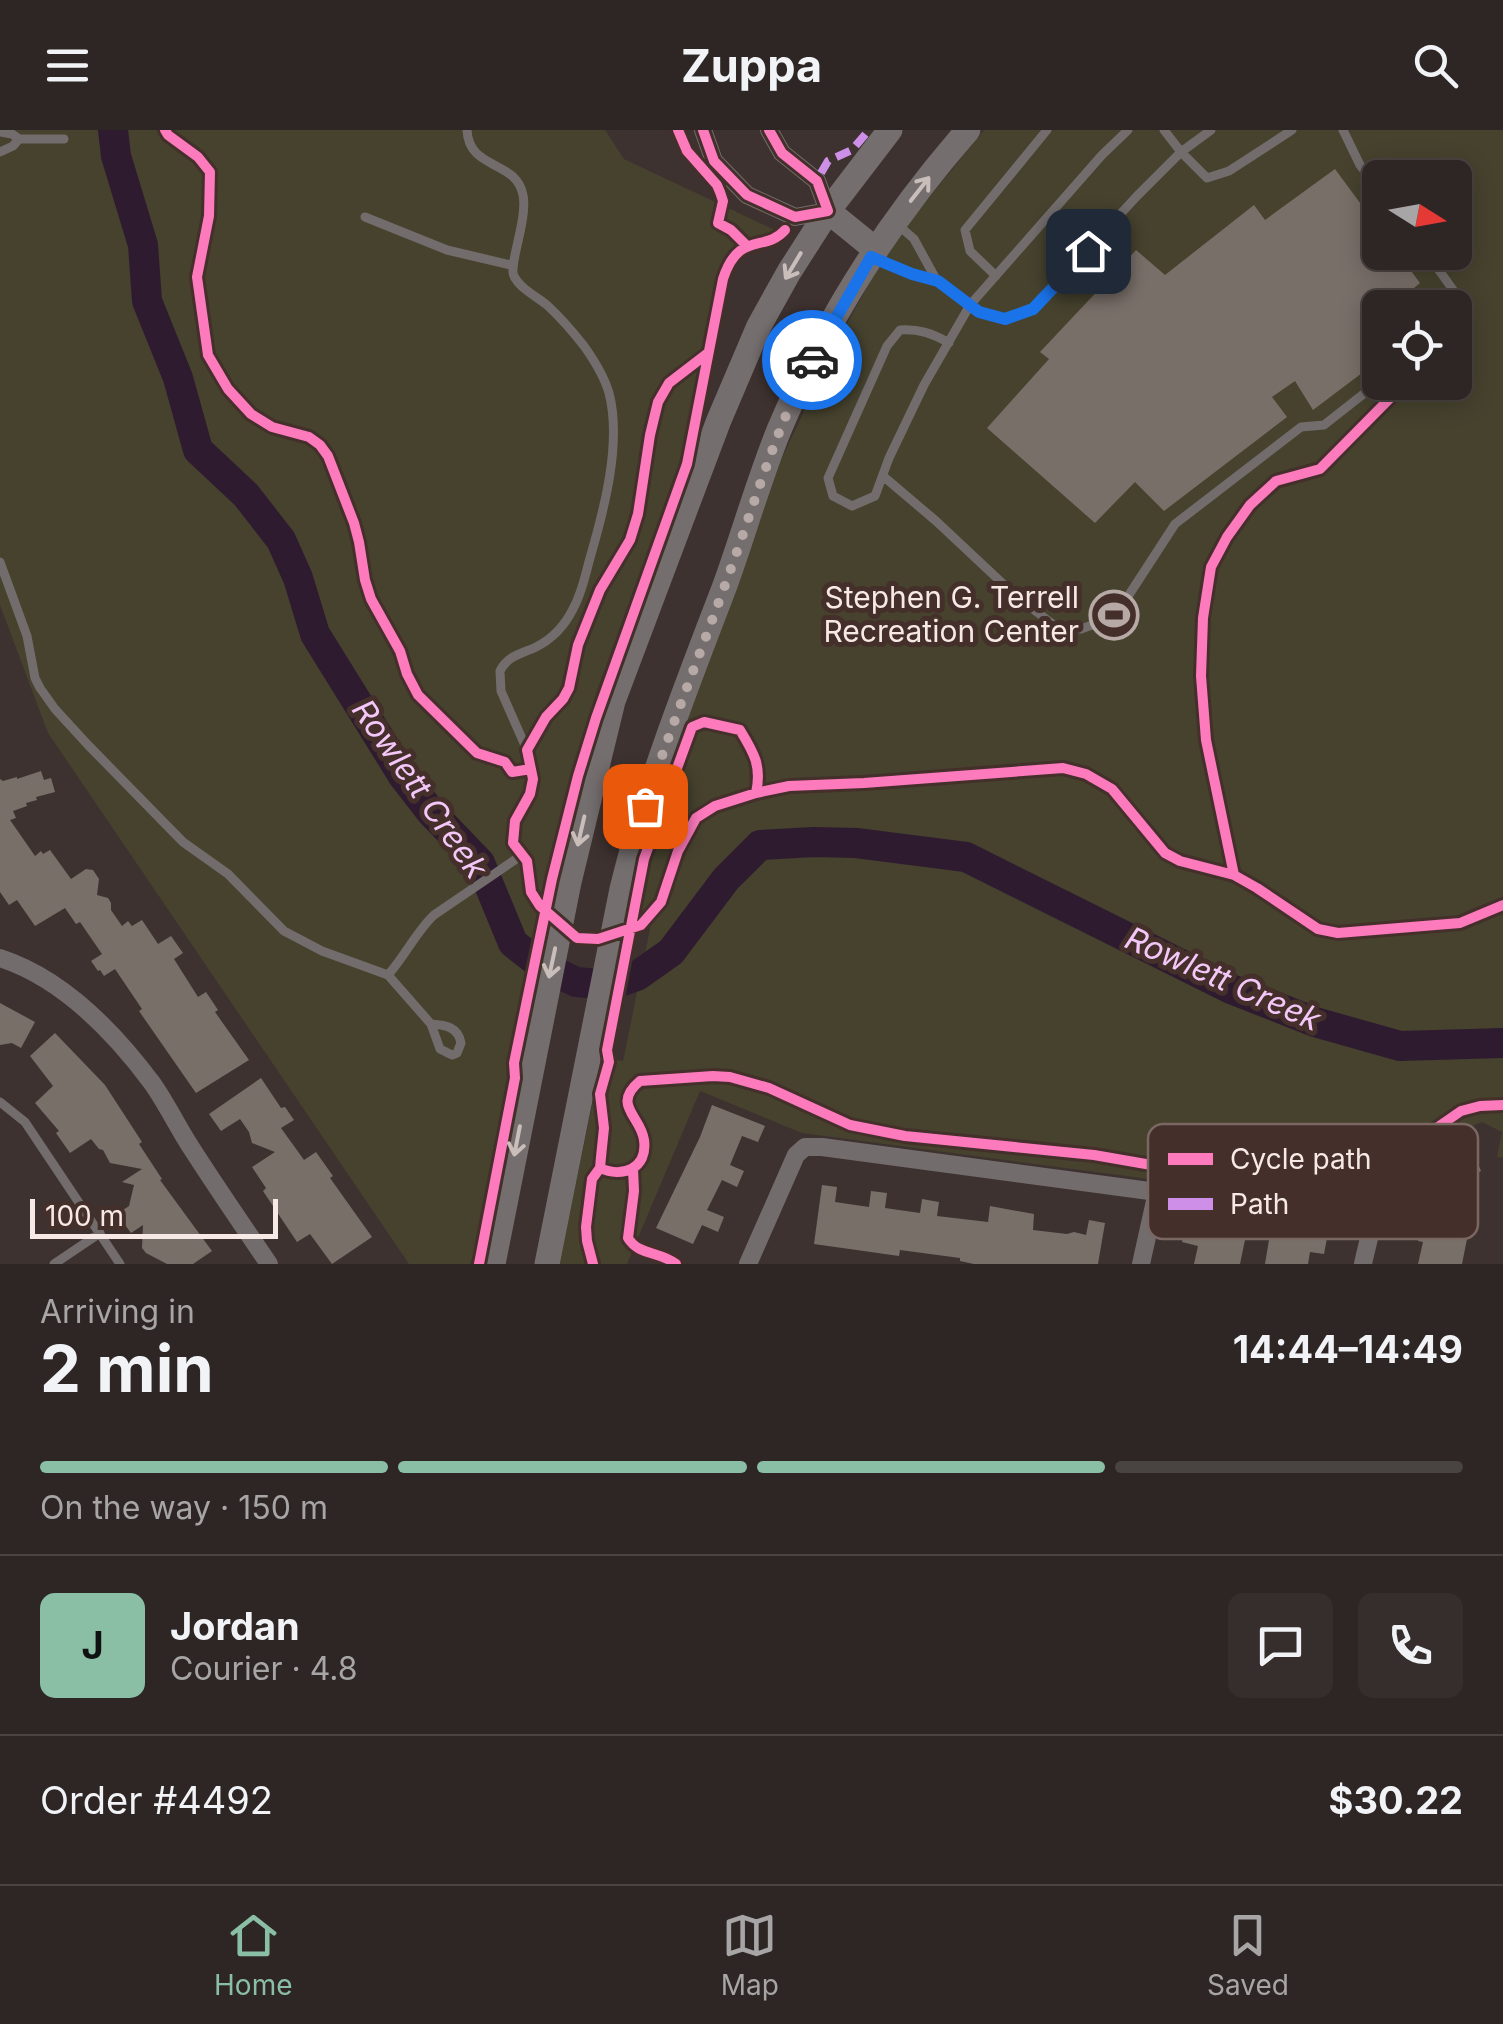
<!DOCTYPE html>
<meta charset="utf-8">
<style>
body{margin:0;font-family:Inter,sans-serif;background:#362e2c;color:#f1f3f6;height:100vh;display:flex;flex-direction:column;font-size:38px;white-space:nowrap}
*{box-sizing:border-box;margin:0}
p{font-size:32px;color:#a7a5a6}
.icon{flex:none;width:55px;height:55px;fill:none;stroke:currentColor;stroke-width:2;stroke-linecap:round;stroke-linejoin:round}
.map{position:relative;height:1134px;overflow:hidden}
.side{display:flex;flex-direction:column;background:#2e2624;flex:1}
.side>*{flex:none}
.needle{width:65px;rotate:101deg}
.fabs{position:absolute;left:1362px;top:30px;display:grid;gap:20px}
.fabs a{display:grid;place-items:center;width:110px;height:110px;border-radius:15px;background:#2e2624;box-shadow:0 5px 25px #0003,0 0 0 2px #494341;font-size:50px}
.scale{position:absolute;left:30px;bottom:25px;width:248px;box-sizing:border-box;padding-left:10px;border:5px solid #f7e9e5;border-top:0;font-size:28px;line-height:35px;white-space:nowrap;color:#f7e9e5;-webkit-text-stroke:8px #442f2a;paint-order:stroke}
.pin{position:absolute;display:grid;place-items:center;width:85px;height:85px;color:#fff;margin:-42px;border-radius:20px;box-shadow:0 5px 15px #0006}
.courier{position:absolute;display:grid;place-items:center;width:100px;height:100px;margin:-50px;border:8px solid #1a73e8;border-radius:50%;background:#fff;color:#222;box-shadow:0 2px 12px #0007}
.head em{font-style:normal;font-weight:700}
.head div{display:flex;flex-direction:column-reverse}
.head{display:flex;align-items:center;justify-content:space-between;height:170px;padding:0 40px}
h1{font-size:65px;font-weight:700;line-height:75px}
.bar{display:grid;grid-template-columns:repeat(4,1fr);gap:15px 10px;align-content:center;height:120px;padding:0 40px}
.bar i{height:12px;border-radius:8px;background:#494341}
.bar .current{background:#8abfa5}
.bar p{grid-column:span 4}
.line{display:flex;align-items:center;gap:25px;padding:0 40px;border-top:2px solid #494341}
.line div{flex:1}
.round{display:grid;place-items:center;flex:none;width:105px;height:105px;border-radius:15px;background:#362e2c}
header{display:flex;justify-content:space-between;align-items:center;height:130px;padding:0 40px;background:#2e2624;font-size:45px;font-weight:700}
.dock{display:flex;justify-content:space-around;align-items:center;height:140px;border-top:2px solid #494341;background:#2e2624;font-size:28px;color:#a7a5a6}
.dock a{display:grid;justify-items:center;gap:5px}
.dock .current{color:#8abfa5}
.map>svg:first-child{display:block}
.green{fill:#46422e;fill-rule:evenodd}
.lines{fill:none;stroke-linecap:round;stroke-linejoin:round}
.river{stroke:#2f1b30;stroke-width:30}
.building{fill:#796f69}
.service{stroke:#726c6c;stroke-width:9}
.minor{stroke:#726c6c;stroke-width:18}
.secondary{stroke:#756e6e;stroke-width:25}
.quiet{stroke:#ce8fe9;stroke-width:8;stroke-dasharray:15 8;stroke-linecap:butt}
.cycleway-casing{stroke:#442f2a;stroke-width:16}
.cycleway{stroke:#fd7abc;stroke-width:10}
.oneway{stroke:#cabebb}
.done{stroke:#b6a9a6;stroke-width:10;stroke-dasharray:0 18}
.route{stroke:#1a73e8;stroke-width:12}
.labels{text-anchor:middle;stroke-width:10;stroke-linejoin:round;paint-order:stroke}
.poi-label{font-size:30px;fill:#f7e9e5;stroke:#442f2a;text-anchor:end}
.water-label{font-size:32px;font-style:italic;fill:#f4c7f9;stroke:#442f2a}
.key{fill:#442f2a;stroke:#7a6762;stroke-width:2.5}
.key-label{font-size:28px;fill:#f7e9e5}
</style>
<header><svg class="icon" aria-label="menu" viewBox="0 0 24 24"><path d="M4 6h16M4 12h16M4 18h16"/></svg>Zuppa<svg class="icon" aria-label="search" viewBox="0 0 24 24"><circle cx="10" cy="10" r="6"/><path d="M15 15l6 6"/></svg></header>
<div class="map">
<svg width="1503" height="1134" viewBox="0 0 1503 1134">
<rect width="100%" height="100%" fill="#3e3230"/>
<!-- green -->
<path class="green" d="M 0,0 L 605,0 L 624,29 L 779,102 L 730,122 L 717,149 L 679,337 L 597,561 L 576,630 L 546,747 L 474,1125 L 470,1134 L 409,1134 L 48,603 L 0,475 Z
M 984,0 L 1503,0 L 1503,1028 L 1497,1027 L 1502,1002 L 1482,992 L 1343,1050 L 1156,1050 L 802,1003 L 700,961 L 627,1134 L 559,1134 L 602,928 L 623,931 L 652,789 L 637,777 L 669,637 L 780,332 L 839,208 L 890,116 ZM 1380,48 L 1455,48 L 1455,122 L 1380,122 ZM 1380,178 L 1455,178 L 1455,252 L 1380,252 Z"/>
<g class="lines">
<!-- river -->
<path class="river" d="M 113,0 L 116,26 L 143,115 L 147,171 L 178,248 L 198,320 L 246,365 L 281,410 L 298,448 L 315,504 L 403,646 L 431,682 L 480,733 L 513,813 L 541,835 L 576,852 L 612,855 L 637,846 L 671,822 L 726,749 L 760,715 L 814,712 L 856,713 L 966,727 L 1231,859 L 1315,892 L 1400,916 L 1503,913"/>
</g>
<!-- building -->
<path class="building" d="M 1335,39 L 1380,100 L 1380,122 L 1397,122 L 1420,153 L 1408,163 L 1418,178 L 1380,178 L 1380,220 L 1373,225 L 1380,233 L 1380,237 L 1367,249 L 1362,243 L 1313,280 L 1295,251 L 1272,267 L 1287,287 L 1164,381 L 1135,352 L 1095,393 L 987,298 L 1049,229 L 1040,222 L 1136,120 L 1165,145 L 1254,75 L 1265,90 Z
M 41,641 L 44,650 L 51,648 L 55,662 L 36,667 L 37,670 L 26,673 L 27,676 L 13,681 L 16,688 L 10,690 L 35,726 L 41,721 L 43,724 L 50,720 L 71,749 L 86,739 L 93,740 L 99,749 L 97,765 L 108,768 L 111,773 L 111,780 L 122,796 L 128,791 L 132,796 L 142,790 L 158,814 L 171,806 L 183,823 L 174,829 L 198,867 L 206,862 L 218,880 L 215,882 L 249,930 L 196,963 L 139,881 L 142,879 L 115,839 L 104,846 L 100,840 L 98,841 L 91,831 L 102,824 L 80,792 L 76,794 L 65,778 L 35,796 L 17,770 L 9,775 L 0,762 L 0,649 L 3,651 L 17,647 L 17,649 Z
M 0,873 L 35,892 L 21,918 L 12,913 L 0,915 Z
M 55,903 L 105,955 L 142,1012 L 139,1014 L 162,1049 L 160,1050 L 212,1121 L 193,1134 L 167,1134 L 146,1123 L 142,1118 L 143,1095 L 131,1103 L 117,1084 L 129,1076 L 134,1055 L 122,1052 L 142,1039 L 110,1033 L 103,1020 L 99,1019 L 91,1009 L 70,1023 L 56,1003 L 59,1001 L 35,973 L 53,956 L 30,926 Z
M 261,948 L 281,978 L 285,977 L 294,990 L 281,998 L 304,1030 L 316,1022 L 333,1046 L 330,1048 L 372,1107 L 332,1134 L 310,1104 L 297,1112 L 263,1061 L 266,1058 L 252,1037 L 275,1022 L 252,1013 L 249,1002 L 240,989 L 221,1001 L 209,984 Z
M 712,975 L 765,996 L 758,1012 L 742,1006 L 730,1035 L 744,1041 L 737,1057 L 722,1050 L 707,1080 L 724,1087 L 718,1102 L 702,1095 L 693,1114 L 656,1098 L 700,1007 Z
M 1466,1006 L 1481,1041 L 1446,1056 L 1438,1037 L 1415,1047 L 1408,1031 Z
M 822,1055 L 837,1057 L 835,1072 L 869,1077 L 871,1061 L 887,1063 L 885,1078 L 920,1083 L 922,1069 L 939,1072 L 937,1086 L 988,1092 L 990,1076 L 1006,1079 L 1034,1084 L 1033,1100 L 1067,1104 L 1074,1102 L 1086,1105 L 1089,1090 L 1105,1093 L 1098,1134 L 974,1134 L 960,1131 L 960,1128 L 900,1120 L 899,1126 L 814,1114 Z
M 1441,1078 L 1472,1084 L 1462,1134 L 1418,1134 L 1423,1112 L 1418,1111 L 1421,1095 L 1437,1098 Z
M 1185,1096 L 1225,1104 L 1226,1101 L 1246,1105 L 1240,1134 L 1194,1134 L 1198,1116 L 1182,1112 Z
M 1271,1098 L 1327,1108 L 1324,1124 L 1310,1122 L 1308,1134 L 1265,1134 Z"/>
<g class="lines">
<!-- service -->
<path class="service" d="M 467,0 C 469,41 516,29 523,65 C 528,89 508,136 514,146 C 520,159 538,167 548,176 C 561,188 573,202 584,216 C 594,230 604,246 609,263 C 622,313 604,380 590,428 C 585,446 582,463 573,479 C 565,495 552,509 536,517 C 522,524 508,525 500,541 L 501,561 L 527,620
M 1164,0 L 1181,22 L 1207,48 L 1229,41 L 1292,0
M 1343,0 L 1360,35 L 1380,61
M 0,2 L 12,4 L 19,9 L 13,16 L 0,22
M 19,9 L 64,9
M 365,87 L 447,120 L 511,135
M 897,94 L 914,109 L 937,151 L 979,182 L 1005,189 L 1033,179 L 1137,66 L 1181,22 L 1211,0
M 1426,122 L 1461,171 L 1455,187
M 874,128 L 912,144 L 937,151
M 996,146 L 970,121 L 965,100 L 1047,0
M 949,213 C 932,203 919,199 900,200 L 887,216 L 828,348 L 833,366 L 852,376 L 875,366 L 889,328 L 924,255 L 970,175 L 1102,25 L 1128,0
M 883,346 L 936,391 L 1016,466 L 1054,495 L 1081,499 L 1109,489 L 1125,471 L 1175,394 L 1301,297 L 1324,295 L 1380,251
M 0,432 L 27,506 L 35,548 L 40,558 L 55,579 L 88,615 L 183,712 L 228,744 L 284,801 L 322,821 L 388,845 C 405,826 416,802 434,785 L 522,725
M 388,845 L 431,894 L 440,919 L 452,925 L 457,923 L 461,913 C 458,897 446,895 431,894
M 0,972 L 25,992 L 120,1134
M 54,1134 L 100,1103"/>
<!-- minor -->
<path class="minor" d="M 703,0 L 714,31 L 747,65 L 795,87 L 828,81 L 817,51 L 782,23 L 769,0
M 0,828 C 62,848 114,902 152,953 C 167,974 178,998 192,1019 C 217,1058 243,1096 269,1134
M 748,1134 L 796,1025 L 805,1017 L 822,1017 L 1157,1062 L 1183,1064 L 1333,1063 C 1386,1075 1372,1090 1363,1134
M 1141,1134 L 1157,1062"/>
<!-- secondary -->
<path class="secondary" d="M 828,81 L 876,120
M 493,1134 L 569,752 L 613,571 L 719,290 L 759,196 L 789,142 L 828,81 L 890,0
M 547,1134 L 622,759 C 647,656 686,557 724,458 C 743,406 758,352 779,300 C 825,191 890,89 968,0"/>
<!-- quiet -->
<path class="quiet" d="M 821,43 L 828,31 L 852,20 L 869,0"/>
<!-- cycleway casing -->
<g class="cycleway-casing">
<path id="cycleway" d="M 165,0 L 168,5 L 198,27 L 210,42 L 209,86 L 197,147 L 208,225 L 228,259 L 251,284 L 272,297 L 309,307 L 320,315 L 328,326 L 354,393 L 359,412 L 365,450 L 371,469 L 400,521 L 407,544 L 418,565 L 477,623 L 505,632 L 512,642 L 531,639
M 678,0 L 687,21 L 717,55 L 720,62 L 723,71 L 718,93 L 731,100 L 746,115
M 703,0 L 714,31 L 747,65 L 795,87 L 828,81 L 817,51 L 782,23 L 769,0
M 756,663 L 789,656 L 864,653 L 1063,638 L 1086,644 L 1112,659 L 1165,723 L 1180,731 L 1234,745 L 1257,758 L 1318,799 L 1338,803 L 1460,793 L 1503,775
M 1234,745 L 1206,610 L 1201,546 L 1203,488 L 1211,437 L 1227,407 L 1250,375 L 1276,351 L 1320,339 L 1406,252
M 600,1038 C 622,1048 648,1039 644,1010 C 641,986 611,975 640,951 L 713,946 L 730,947 L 769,958 L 850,995 L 905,1006 L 1094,1025 L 1163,1037 L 1197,1039 L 1290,1034 L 1334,1035 L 1385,1021 L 1422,1008 L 1461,981 L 1480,976 L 1503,975
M 633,1039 L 634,1061 L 628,1108 C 639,1126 660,1121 676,1134
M 479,1134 L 515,948 L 514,933 L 552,749 L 578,646 L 596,588 L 687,334 L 723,149 C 739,100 765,123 785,100
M 593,1134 L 587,1111 L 586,1097 L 592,1049 L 600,1038 L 601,1027 L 604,998 L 600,964 L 609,932 L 607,920 L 644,729 L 692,597 L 704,592 L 740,600 C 754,623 762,636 756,663 L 715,676 L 696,688 L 678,721 L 661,772 L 641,795 L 598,809 L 577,808 L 540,776 L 531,762 L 527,731 L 513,713 L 515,691 L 530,664 L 533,649 L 527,620 L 546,587 L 563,569 L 569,558 L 578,515 L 600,460 L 630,410 L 638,384 L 650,305 L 658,272 L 669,253 L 708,223"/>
</g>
<!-- cycleway -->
<use href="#cycleway" class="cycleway"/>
</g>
<!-- one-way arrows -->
<defs><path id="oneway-shaft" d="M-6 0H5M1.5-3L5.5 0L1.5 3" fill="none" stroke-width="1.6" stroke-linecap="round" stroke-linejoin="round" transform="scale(2.5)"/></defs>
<g class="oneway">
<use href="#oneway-shaft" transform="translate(920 59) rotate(-52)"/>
<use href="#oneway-shaft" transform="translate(793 136) rotate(121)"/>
<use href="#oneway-shaft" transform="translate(581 701) rotate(103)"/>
<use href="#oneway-shaft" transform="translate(552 833) rotate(102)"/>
<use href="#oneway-shaft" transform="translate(517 1011) rotate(101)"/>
</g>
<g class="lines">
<!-- done -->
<path class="done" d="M 645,676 C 672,593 705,512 734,430 C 758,362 778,294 812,230"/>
<!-- route -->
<path class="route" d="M 812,230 L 871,127 L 912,144 L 938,151 L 979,182 L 1005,189 L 1033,179 L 1088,121"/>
</g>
<!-- icons -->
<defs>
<g id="stadium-ring" transform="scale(2.5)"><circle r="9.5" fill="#442f2a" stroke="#b6a9a6" stroke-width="1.5"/><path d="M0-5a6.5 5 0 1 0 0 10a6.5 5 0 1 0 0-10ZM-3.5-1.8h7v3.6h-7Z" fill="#b6a9a6"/></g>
</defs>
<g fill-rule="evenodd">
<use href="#stadium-ring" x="1114" y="485"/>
</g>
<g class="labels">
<!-- poi labels -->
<g class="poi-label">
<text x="1079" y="478">Stephen G. Terrell<tspan x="1079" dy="34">Recreation Center</tspan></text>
</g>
<!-- water labels -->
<g class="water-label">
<text transform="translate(420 659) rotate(55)" y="11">Rowlett Creek</text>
<text transform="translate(1223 849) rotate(24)" y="11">Rowlett Creek</text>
</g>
</g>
<!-- legend -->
<rect x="1148" y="994" width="330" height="115" rx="15" class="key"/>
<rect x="1168" y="1023" width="45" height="12" fill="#fd7abc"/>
<rect x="1168" y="1068" width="45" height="12" fill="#ce8fe9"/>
<g class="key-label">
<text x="1230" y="1039">Cycle path</text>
<text x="1230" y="1084">Path</text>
</g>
</svg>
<div class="fabs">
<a><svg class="needle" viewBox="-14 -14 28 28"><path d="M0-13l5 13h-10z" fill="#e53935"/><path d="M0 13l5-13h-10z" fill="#a7a5a6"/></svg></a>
<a><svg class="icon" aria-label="locate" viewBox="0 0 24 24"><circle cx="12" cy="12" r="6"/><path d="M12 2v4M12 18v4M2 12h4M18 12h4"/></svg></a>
</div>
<div class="scale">100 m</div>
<div class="pin" style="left:645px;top:676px;background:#ea580c"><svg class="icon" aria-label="bag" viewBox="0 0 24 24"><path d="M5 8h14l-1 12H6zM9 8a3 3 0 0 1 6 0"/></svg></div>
<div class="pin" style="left:1088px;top:121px;background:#1f2937"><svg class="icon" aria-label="home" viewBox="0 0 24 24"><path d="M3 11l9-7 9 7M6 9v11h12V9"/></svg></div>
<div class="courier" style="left:812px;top:230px"><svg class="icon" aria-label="car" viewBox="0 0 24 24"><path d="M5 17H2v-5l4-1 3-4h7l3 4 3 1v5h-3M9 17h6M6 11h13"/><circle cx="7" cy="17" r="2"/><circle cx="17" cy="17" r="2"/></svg></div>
</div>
<section class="side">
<div class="head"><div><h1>2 min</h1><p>Arriving in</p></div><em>14:44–14:49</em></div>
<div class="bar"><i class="current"></i><i class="current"></i><i class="current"></i><i></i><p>On the way · 150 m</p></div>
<div class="line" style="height:180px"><b class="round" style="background:#8abfa5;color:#111">J</b><div><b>Jordan</b><p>Courier · 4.8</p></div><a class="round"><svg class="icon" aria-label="chat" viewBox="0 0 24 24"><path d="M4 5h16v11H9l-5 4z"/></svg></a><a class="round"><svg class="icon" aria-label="phone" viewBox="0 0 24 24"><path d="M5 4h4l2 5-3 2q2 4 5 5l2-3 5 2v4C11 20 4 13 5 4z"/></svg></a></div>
<div class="line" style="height:130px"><div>Order #4492</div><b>$30.22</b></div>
</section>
<nav class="dock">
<a class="current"><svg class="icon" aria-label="home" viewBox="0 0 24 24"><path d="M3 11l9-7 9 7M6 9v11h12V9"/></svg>Home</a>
<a><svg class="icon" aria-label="map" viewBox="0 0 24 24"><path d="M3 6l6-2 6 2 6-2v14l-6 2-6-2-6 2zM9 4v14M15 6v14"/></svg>Map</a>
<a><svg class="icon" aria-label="saved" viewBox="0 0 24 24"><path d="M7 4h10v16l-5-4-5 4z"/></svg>Saved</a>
</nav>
